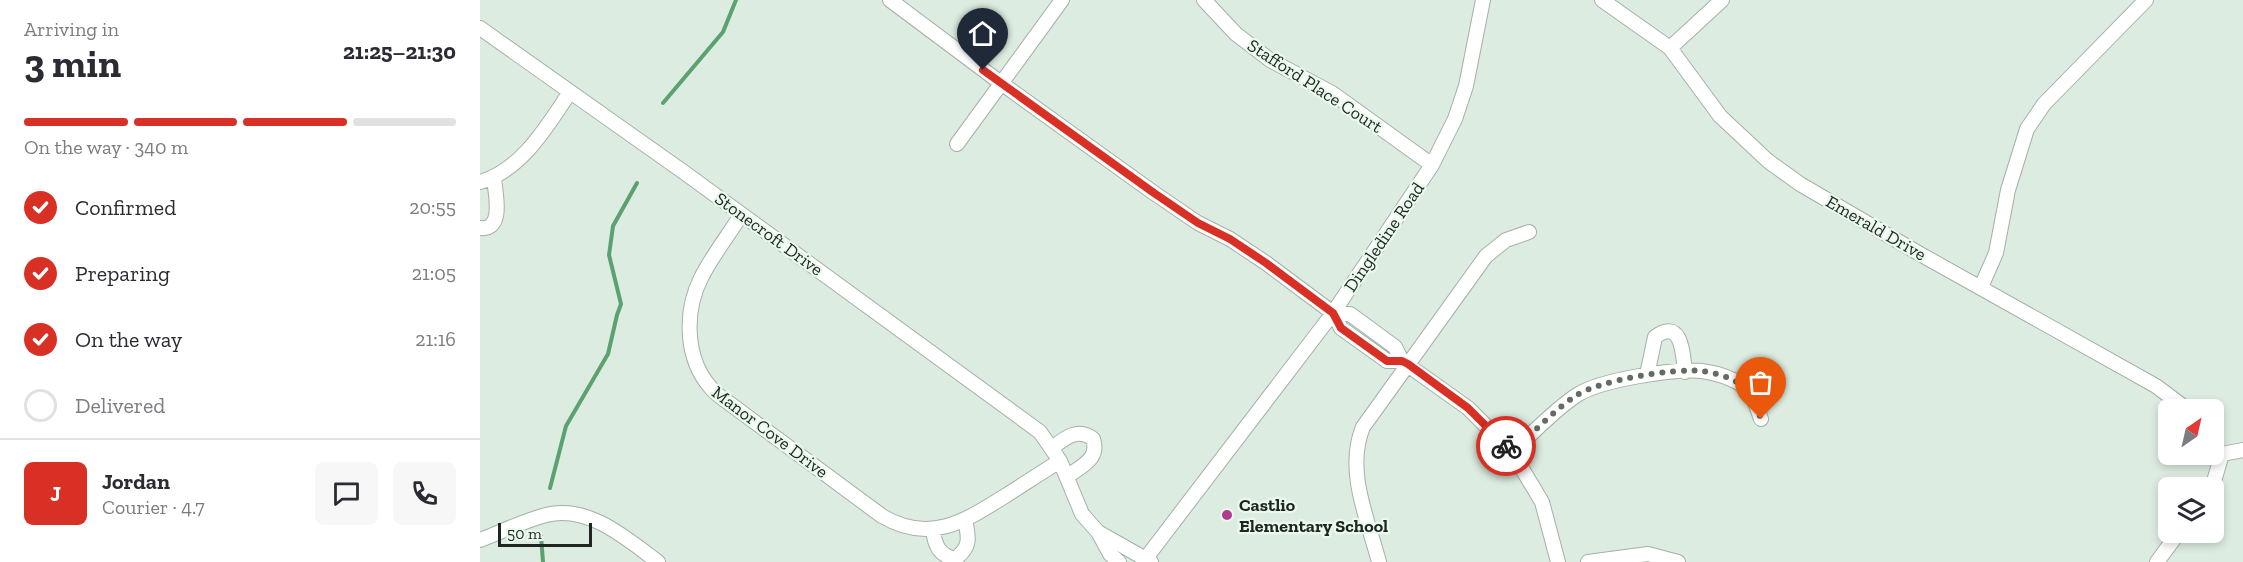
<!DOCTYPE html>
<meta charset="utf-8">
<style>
body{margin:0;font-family:"Zilla Slab",serif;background:#f7f7f7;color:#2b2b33;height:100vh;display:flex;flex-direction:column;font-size:22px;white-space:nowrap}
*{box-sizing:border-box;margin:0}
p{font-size:20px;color:#7c7c81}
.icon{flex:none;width:33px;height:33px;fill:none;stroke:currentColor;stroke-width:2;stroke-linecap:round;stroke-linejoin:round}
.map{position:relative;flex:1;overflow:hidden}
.side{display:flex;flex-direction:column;background:#fff;width:480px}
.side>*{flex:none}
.needle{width:39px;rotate:34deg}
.buttons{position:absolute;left:1678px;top:399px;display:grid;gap:12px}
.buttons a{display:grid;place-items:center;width:66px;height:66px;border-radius:9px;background:#fff;box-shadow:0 3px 9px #0003;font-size:30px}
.scale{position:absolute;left:18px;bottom:15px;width:94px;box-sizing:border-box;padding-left:6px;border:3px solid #1f2521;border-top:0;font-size:16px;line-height:21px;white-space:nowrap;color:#1f2521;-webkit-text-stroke:4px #eaf9ee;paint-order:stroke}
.pin{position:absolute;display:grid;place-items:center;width:51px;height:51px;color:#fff;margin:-62px -26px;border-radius:50% 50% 50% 0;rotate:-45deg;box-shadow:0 0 6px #0007}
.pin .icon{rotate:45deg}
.courier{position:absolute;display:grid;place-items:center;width:60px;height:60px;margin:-30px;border:4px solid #d93025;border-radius:50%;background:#fff;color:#222;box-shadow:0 2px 8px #0007}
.head em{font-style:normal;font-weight:800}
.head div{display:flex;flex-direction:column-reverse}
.head{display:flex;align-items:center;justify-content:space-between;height:102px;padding:0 24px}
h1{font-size:39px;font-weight:800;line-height:45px}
.bar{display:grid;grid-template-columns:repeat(4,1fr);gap:9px 6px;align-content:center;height:72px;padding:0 24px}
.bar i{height:8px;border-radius:4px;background:#e1e1e2}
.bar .active{background:#d93025}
.bar p{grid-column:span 4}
.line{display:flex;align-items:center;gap:15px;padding:0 24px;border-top:2px solid #e1e1e2}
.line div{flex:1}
.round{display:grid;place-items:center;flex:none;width:63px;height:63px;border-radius:9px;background:#f7f7f7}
ol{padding:0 24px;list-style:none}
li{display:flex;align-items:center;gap:18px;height:66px}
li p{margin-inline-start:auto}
li .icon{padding:6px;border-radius:50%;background:#d93025;color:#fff;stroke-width:4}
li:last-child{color:#7c7c81}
li i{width:33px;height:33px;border:3px solid #e1e1e2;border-radius:50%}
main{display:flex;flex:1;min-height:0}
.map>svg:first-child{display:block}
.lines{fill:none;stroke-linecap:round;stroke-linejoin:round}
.stream{stroke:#5ca271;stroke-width:4}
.minor-casing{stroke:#a3b1a6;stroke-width:16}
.minor{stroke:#fff;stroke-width:14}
.done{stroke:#626b64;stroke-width:6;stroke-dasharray:0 10.8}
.route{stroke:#d93025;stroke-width:8}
.poi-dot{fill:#b23a90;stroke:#eaf9ee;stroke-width:2}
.labels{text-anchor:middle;stroke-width:4.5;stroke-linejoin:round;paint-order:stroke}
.street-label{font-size:18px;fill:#1f2521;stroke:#eaf9ee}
.poi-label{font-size:18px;font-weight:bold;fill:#1f2521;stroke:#eaf9ee;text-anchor:start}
</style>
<main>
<section class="side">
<div class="head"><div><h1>3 min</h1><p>Arriving in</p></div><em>21:25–21:30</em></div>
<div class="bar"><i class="active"></i><i class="active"></i><i class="active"></i><i></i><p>On the way · 340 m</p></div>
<ol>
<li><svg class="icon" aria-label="check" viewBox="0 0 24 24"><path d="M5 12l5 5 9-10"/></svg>Confirmed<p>20:55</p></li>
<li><svg class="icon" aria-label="check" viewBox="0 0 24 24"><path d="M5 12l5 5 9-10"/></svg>Preparing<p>21:05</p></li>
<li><svg class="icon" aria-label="check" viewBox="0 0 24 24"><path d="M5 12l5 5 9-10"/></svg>On the way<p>21:16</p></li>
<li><i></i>Delivered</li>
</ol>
<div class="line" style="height:108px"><b class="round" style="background:#d93025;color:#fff">J</b><div><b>Jordan</b><p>Courier · 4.7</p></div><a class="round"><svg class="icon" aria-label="chat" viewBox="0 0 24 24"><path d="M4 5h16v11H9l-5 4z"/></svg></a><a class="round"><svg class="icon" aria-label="phone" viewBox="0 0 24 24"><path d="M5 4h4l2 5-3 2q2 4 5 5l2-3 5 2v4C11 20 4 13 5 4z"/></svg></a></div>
</section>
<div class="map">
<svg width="1763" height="562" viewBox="0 0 1763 562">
<rect width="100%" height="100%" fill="#ddece0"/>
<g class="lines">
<!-- stream -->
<path class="stream" d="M 183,103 L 243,32 L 256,0
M 70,488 L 86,426 L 128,354 L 137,315 L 141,304 L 129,255 L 133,226 L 157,183
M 61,536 L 63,562"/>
<!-- minor casing -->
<g class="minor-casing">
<path id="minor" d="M 410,0 L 521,83 L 674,193 L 718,223 L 750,239 L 786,263 L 853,313 L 861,328 L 907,361 L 922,361
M 724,0 L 756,34 L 790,60 L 852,93 L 952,165
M 1122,0 L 1190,48 L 1240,116 L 1288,161 L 1320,184 L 1440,254 L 1676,386 L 1708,410
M 0,28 L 205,173 L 560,432 L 580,461 L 602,514 L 618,532 L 630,554 L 639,562
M 1190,48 L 1242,0
M 477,144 L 582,0
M 0,182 C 42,170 67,126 90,92
M 261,215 C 248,236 232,256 221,278 C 204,312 205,359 231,388 C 236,394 243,399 249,403 L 402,516 C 449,544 484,522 525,496 C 544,484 562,472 580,461
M 0,228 C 25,231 15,192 14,178
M 1501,287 L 1516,253 L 1528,190 L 1547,129 L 1564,104 L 1666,0
M 853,313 L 870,314 L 915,347 L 922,361 L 988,408 L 1032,452 L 1062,502 L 1078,562
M 1167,375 L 1175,337 C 1202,317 1203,354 1205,372
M 572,448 C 585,438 598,427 613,439 C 620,459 601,466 588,476
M 1032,452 C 1053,433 1074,410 1097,395 C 1120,380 1195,368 1222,371 C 1236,373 1253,378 1265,387 C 1274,395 1277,408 1281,419
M 1742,454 L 1763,450
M 1732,488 L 1742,454
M 453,530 C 455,546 459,555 475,559 C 491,547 489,538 485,520
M 618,532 L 671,562
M 0,540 C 21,532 43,521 66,515 C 108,504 147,539 178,562
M 663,562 L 853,313 L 952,165 L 975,119 L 986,86 L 1003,0
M 899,562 C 888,520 865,470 883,427 L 1006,256 L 1026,240 L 1049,232
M 1108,562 L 1168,554 L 1198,562
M 1677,562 L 1699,532"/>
</g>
<!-- minor -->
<use href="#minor" class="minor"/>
</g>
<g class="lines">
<!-- done -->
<path class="done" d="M 1026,446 L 1032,452 C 1053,433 1074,410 1097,395 C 1120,380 1195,368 1222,371 C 1236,373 1253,378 1265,387 C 1274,395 1277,408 1281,419"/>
<!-- route -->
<path class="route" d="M 503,70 L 674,193 L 718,223 L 750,239 L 786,263 L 853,313 L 861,328 L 907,361 L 922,361 L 928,364 L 988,408 L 1026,446"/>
</g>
<!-- markers -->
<circle class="poi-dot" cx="747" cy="515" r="6"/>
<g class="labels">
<!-- street labels -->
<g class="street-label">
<text transform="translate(835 86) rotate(33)" y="6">Stafford Place Court</text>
<text transform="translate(1396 228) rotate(30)" y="6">Emerald Drive</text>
<text transform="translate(289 234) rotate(36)" y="6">Stonecroft Drive</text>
<text transform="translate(904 237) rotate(-56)" y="6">Dingledine Road</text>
<text transform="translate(290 432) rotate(37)" y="6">Manor Cove Drive</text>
</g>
<!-- poi labels -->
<g class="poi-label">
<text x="759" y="511">Castlio<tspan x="759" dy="21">Elementary School</tspan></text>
</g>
</g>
</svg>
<div class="buttons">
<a><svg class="needle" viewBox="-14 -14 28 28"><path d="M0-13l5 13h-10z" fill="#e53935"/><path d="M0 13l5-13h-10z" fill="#7c7c81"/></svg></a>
<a><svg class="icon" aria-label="layers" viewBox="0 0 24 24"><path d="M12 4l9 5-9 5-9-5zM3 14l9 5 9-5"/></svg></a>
</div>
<div class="scale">50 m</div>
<div class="pin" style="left:1281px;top:419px;background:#ea580c"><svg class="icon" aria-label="bag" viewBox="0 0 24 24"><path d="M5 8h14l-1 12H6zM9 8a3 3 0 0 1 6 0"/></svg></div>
<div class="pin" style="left:503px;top:70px;background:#1f2937"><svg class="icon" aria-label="home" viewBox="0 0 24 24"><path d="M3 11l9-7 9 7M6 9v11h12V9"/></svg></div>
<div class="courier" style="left:1026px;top:446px"><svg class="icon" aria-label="bike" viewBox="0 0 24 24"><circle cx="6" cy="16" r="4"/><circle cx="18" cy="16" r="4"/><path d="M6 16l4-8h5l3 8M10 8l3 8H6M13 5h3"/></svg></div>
</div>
</main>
